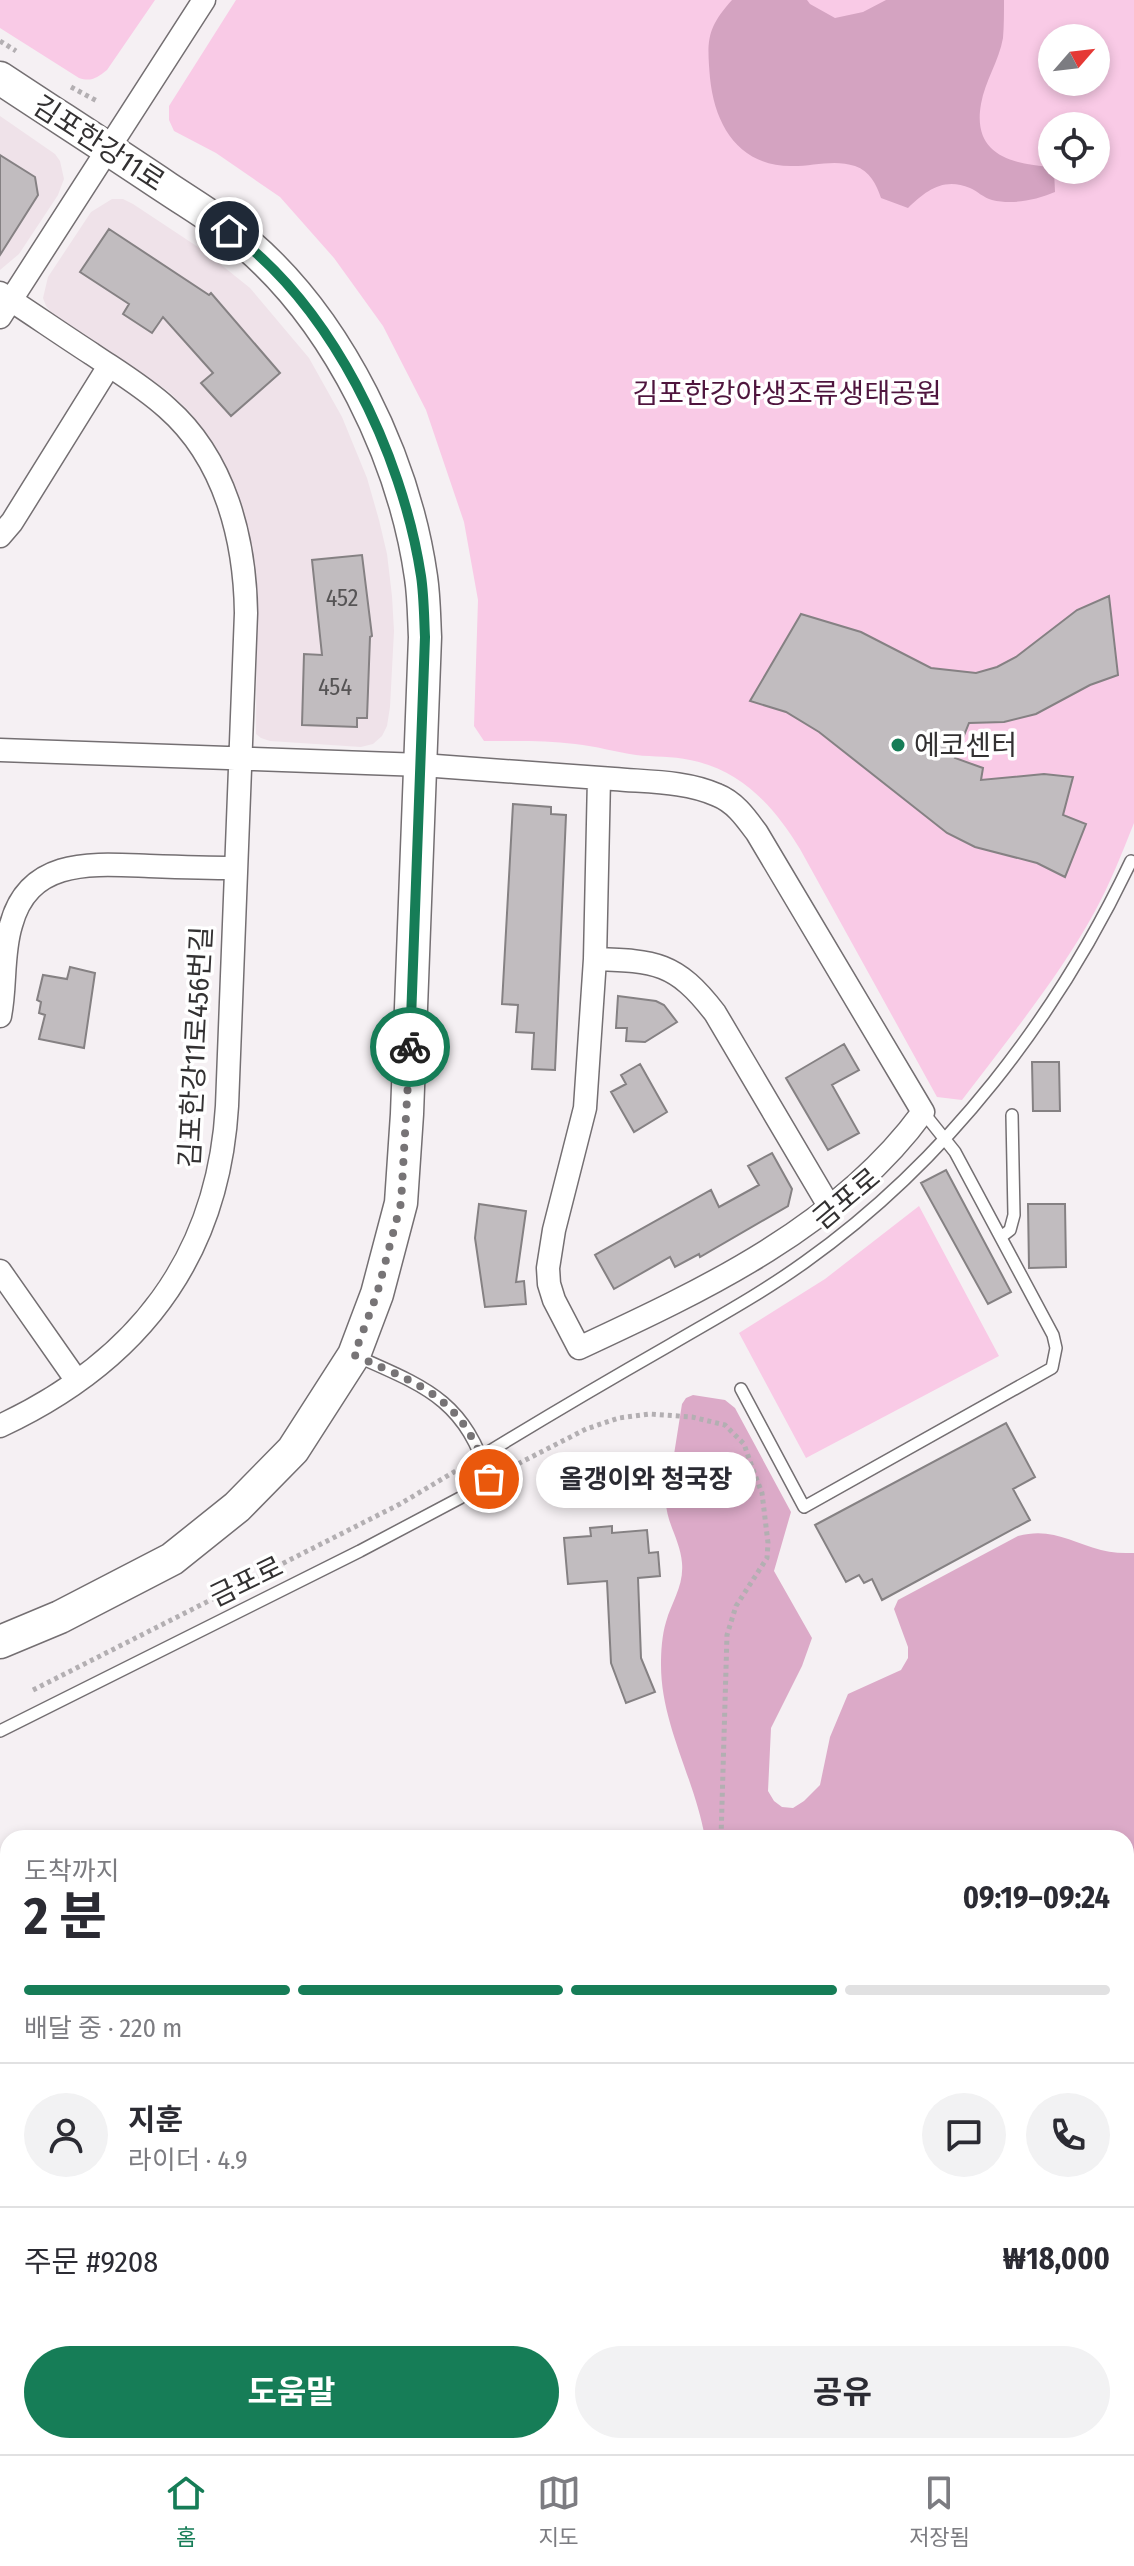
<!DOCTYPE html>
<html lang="ko">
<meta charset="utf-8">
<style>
body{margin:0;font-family:"Fira Sans Condensed","Noto Sans KR",sans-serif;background:#f2f2f3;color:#2b2b33;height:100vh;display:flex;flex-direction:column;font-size:30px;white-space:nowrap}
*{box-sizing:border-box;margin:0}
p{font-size:26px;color:#7c7c81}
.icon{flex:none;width:44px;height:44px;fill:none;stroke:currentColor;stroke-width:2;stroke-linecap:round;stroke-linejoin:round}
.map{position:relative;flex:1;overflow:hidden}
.details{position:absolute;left:0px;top:1830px;width:1134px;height:624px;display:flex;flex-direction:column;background:#fff;border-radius:24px 24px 0 0;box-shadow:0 4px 12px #0003}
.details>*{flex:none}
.needle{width:52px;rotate:62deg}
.buttons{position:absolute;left:1038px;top:24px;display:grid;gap:16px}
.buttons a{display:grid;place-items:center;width:72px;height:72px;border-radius:50%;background:#fff;box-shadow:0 4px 12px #0003;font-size:40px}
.pin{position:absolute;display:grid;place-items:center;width:68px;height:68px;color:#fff;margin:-34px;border:4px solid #fff;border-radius:50%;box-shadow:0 2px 8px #0007}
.courier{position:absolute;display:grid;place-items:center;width:80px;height:80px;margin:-40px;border:6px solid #167d57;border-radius:50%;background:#fff;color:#222;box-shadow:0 2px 10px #0007}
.bubble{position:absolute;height:56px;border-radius:28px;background:#fff;box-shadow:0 4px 12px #0003;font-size:26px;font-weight:700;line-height:56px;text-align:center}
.overview em{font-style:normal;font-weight:700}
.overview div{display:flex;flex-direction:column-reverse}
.overview{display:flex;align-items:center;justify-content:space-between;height:136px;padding:0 24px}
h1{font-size:52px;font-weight:700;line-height:60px}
.bar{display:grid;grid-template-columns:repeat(4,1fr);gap:12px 8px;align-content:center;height:96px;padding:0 24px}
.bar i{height:10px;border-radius:6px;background:#e1e1e2}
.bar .selected{background:#167d57}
.bar p{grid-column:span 4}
.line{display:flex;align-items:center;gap:20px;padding:0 24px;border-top:2px solid #e1e1e2}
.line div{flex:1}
.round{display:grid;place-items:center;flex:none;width:84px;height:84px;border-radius:42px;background:#f2f2f3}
.button{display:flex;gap:16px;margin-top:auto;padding:16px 24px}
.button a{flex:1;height:92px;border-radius:48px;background:#167d57;color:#fff;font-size:32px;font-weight:700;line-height:92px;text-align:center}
.button a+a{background:#f2f2f3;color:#2b2b33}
.tabs{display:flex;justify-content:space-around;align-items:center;height:112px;border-top:2px solid #e1e1e2;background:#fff;font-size:22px;color:#7c7c81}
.tabs a{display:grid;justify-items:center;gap:4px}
.tabs .selected{color:#167d57}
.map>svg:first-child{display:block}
.built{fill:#efe2e9}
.green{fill:#f9cae6;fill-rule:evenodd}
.forest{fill:#dcaac8}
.water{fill:#d4a3c1}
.building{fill:#c1bcbf;stroke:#858183;stroke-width:2}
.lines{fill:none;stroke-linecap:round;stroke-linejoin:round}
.service-casing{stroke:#746f72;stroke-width:14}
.minor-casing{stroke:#746f72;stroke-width:25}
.secondary-casing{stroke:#746f72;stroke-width:35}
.path{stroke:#b3afb2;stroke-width:5;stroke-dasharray:4 4;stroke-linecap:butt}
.service{stroke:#fff;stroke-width:11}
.minor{stroke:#fff;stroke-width:22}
.secondary{stroke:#fff;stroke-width:32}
.done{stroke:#777476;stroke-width:8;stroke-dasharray:0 14.4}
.route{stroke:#167d57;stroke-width:10}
.poi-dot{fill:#167d57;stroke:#fff;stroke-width:3}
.labels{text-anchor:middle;stroke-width:7;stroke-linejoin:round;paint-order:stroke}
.number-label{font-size:24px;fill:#565455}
.street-label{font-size:28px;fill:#333132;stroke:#fff}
.park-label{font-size:28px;fill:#4f153e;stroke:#fff}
.poi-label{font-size:28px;fill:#333132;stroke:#fff;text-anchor:start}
</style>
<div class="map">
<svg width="1134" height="2454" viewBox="0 0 1134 2454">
<rect width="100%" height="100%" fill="#f5f0f3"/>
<!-- built -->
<path class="built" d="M 0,116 L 55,154 L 60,161 L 64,179 L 58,195 L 19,254 L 0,270 Z
M 112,199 L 123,199 L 133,204 L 204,251 L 250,288 L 309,358 L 342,417 L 367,478 L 379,520 L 387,554 L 392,596 L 394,631 L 390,707 L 387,726 L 382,736 L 373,744 L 361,747 L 270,741 L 261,738 L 256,734 L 257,580 L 245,517 L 224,463 L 190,412 L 168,391 L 52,313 L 46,306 L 43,298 L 48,277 L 91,212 Z"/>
<!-- green -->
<path class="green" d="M 0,0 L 155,0 L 107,70 C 97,78 91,82 79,78 L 0,28 Z
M 236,0 L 1134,0 L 1134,823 C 1122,853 1110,884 1094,913 C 1057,980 1008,1039 962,1100 L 937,1097 L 800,849 C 774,807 742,770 690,760 C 672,756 654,757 636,755 C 615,752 596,746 575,744 C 545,740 514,741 484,741 L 474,726 L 478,600 L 464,522 L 426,410 L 383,326 L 334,258 L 280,197 L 216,153 L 174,131 L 169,120 L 169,106 ZM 1052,38 L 1096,38 L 1096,82 L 1052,82 ZM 1052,126 L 1096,126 L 1096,170 L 1052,170 Z
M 919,1206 L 999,1356 L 806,1458 L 739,1333 L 825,1279 Z"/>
<!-- forest -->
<path class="forest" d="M 693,1395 L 725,1400 L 735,1408 L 791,1512 L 774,1571 L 812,1638 L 802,1666 L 771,1728 L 768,1791 L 774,1801 L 782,1807 L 793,1808 L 804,1801 L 820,1785 L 830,1737 L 848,1694 L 901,1670 L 908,1658 L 908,1647 L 894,1609 L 898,1600 L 1018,1536 C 1051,1527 1071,1542 1101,1550 C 1112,1553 1123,1553 1134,1553 L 1134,1857 L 1126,1870 L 1126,1838 L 705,1838 C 695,1779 661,1725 661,1665 C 661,1651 662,1635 666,1622 C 672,1601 684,1586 682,1563 C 680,1535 658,1513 669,1486 L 682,1404 L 686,1398 Z"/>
<!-- water -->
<path class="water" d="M 732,0 L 807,0 L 810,4 L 835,18 L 863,12 L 886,0 L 1004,0 C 1004,12 1004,26 1003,38 C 999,61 985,81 981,104 C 972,155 1011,164 1052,167 L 1054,170 L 1055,192 C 1036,200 1013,205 992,200 C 984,198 977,191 970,188 C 943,177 926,191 908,208 L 881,198 C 876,184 870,171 855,166 C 835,159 813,166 793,166 C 740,167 715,127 710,78 C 707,41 706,29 732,0 Z
M 1134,1914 L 1134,2454 L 217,2454 L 222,2446 L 1126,2446 L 1126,1922 Z"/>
<!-- building -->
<path class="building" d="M 0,155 L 35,177 L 38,195 L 0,255 Z
M 109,229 L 209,295 L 211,293 L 280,373 L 231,416 L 201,383 L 213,373 L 163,317 L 152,333 L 123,314 L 129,304 L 80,272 Z
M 362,555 L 372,636 L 370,637 L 367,718 L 357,718 L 357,727 L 302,725 L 304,654 L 322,655 L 312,560 Z
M 1109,596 L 1118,675 L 1090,685 L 1036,714 L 1004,722 L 969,723 L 955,758 L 983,768 L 981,780 L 1044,774 L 1073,777 L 1063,815 L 1086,824 L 1065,877 L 1037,863 L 975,847 L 947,833 L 819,732 L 786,712 L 750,701 L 801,614 L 861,632 L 931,668 L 976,673 L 997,667 L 1016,657 L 1077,610 Z
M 513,804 L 551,807 L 551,814 L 566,815 L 555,1070 L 532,1069 L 534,1033 L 516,1032 L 518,1005 L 502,1004 Z
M 70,967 L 95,973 L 84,1048 L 39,1039 L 45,1015 L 39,1013 L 41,1002 L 37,1000 L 43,975 L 67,979 Z
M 618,996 L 656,1001 L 664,1005 L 677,1022 L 645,1042 L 626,1041 L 627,1028 L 616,1028 Z
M 844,1044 L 859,1070 L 832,1085 L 859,1133 L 828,1150 L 786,1078 Z
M 1032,1062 L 1059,1062 L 1060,1111 L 1033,1111 Z
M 640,1064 L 667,1112 L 634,1132 L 611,1092 L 626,1084 L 621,1075 Z
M 772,1153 L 792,1189 L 788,1206 L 700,1257 L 699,1254 L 675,1267 L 670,1257 L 614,1289 L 595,1255 L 711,1190 L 719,1207 L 759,1185 L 748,1166 Z
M 946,1170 L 1011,1292 L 988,1304 L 921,1183 Z
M 479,1204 L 526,1211 L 516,1282 L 524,1281 L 526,1304 L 485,1307 L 475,1238 Z
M 1028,1204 L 1065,1204 L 1066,1267 L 1029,1268 Z
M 1006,1423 L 1035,1477 L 1013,1489 L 1030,1520 L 882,1600 L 872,1579 L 864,1583 L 859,1575 L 846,1582 L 815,1525 Z
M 612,1526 L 612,1533 L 647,1530 L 649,1553 L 658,1552 L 660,1576 L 638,1578 L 641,1658 L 655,1692 L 626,1703 L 611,1663 L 607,1581 L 568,1584 L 564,1538 L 591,1536 L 590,1528 Z"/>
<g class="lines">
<!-- service casing -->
<g class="service-casing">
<path id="service" d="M 1001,1237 L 1010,1230 L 1014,1215 L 1012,1115
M 741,1389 L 804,1507 L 1052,1368 L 1056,1348 L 1053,1335 L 955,1152 L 923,1112
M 482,1456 C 544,1418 607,1381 670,1345 C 716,1318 762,1293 805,1262 C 947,1161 1057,1017 1131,861
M 0,1731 L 360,1551 L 460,1498 L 489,1479 C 464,1399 426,1387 354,1355"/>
</g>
<!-- minor casing -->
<g class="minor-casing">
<path id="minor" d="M 0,293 C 31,313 61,334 92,354 C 117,371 144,387 167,408 C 225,459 245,539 246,613 L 227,1106 C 218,1259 137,1362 0,1426
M 0,317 L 204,0
M 0,536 L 12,522 L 109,366
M 0,750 L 422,765 C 486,770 550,774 614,779 C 647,782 686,781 717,795 C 735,802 746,818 757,833 L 923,1112 C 840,1226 704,1290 579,1348 L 554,1300 L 549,1284 L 548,1268 L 554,1230 L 585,1108 L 595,959 L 599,778
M 595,959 C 655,961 676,962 715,1013 L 829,1206
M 0,1016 C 6,986 2,954 11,925 C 29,857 93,864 149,866 C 177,867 206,868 235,868
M 0,1271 L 77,1381"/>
</g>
<!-- secondary casing -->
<g class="secondary-casing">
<path id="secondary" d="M 0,78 C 56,115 112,151 167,188 C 194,206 223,223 247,244 C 339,323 404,458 421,577 C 424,597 424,617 425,637 L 407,1114 L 401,1203 L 377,1294 L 354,1355 L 293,1450 L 237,1507 L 172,1559 L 60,1617 L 0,1642"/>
</g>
<!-- path -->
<path class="path" d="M 0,41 L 16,51
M 71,87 L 97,101
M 504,1471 L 586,1429 L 619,1418 L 650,1414 L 692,1417 L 725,1425 L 744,1444 L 752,1467 L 762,1493 L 768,1543 L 767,1558 L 736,1606 L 727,1635 L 721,1838
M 33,1690 L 400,1504 L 464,1466
M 114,2454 L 117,2446"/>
<!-- service -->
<use href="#service" class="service"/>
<!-- minor -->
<use href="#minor" class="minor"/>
<!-- secondary -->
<use href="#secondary" class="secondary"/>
</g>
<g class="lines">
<!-- done -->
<path class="done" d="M 410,1047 L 401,1203 L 377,1294 L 354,1355 C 425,1387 464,1398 489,1479"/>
<!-- route -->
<path class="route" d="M 229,231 C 332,306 402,452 421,576 C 424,596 424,617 425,637 L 410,1047"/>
</g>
<!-- markers -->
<circle class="poi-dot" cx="898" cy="745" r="8"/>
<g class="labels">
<!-- number labels -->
<g class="number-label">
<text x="342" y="606">452</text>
<text x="335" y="695">454</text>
</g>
<!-- street labels -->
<g class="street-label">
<text transform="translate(99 143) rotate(33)" y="10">김포한강11로</text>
<text transform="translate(195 1047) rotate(-87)" y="10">김포한강11로456번길</text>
<text transform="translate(846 1198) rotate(-40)" y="10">금포로</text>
<text transform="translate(246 1581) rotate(-26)" y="10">금포로</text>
</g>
<!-- park labels -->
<g class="park-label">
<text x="787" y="403">김포한강야생조류생태공원</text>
</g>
<!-- poi labels -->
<g class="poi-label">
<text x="914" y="755">에코센터</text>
</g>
</g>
</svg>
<div class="buttons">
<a><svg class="needle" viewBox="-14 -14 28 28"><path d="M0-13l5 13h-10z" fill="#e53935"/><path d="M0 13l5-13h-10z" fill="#7c7c81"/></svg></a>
<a><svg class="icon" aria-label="locate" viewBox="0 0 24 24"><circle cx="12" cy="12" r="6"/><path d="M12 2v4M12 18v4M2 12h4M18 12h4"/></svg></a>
</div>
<div class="pin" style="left:489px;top:1479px;background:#ea580c"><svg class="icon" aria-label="bag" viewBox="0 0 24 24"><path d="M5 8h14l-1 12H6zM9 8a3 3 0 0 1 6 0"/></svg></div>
<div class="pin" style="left:229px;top:231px;background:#1f2937"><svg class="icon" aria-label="home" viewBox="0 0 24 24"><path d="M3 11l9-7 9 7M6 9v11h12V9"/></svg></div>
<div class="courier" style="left:410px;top:1047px"><svg class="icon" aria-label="bike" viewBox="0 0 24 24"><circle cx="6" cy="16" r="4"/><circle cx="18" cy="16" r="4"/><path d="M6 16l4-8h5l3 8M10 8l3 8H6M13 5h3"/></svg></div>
<div class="bubble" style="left:536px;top:1452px;width:220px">올갱이와 청국장</div>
<section class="details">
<div class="overview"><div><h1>2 분</h1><p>도착까지</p></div><em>09:19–09:24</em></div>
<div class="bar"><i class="selected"></i><i class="selected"></i><i class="selected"></i><i></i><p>배달 중 · 220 m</p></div>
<div class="line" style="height:144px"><a class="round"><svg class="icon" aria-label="person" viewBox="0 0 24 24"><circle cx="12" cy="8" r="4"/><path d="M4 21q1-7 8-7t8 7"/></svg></a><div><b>지훈</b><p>라이더 · 4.9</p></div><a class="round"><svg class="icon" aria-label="chat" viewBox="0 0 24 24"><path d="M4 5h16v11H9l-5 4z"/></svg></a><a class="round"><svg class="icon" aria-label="phone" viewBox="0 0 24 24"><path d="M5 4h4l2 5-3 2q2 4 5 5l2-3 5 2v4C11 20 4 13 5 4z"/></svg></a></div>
<div class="line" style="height:104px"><div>주문 #9208</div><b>₩18,000</b></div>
<div class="button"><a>도움말</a><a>공유</a></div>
</section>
</div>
<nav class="tabs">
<a class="selected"><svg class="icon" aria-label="home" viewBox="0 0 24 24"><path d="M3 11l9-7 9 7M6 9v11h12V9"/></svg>홈</a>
<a><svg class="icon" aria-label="map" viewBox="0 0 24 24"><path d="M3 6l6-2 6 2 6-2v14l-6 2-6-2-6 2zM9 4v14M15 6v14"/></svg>지도</a>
<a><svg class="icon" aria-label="saved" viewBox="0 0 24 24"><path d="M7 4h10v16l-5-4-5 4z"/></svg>저장됨</a>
</nav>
